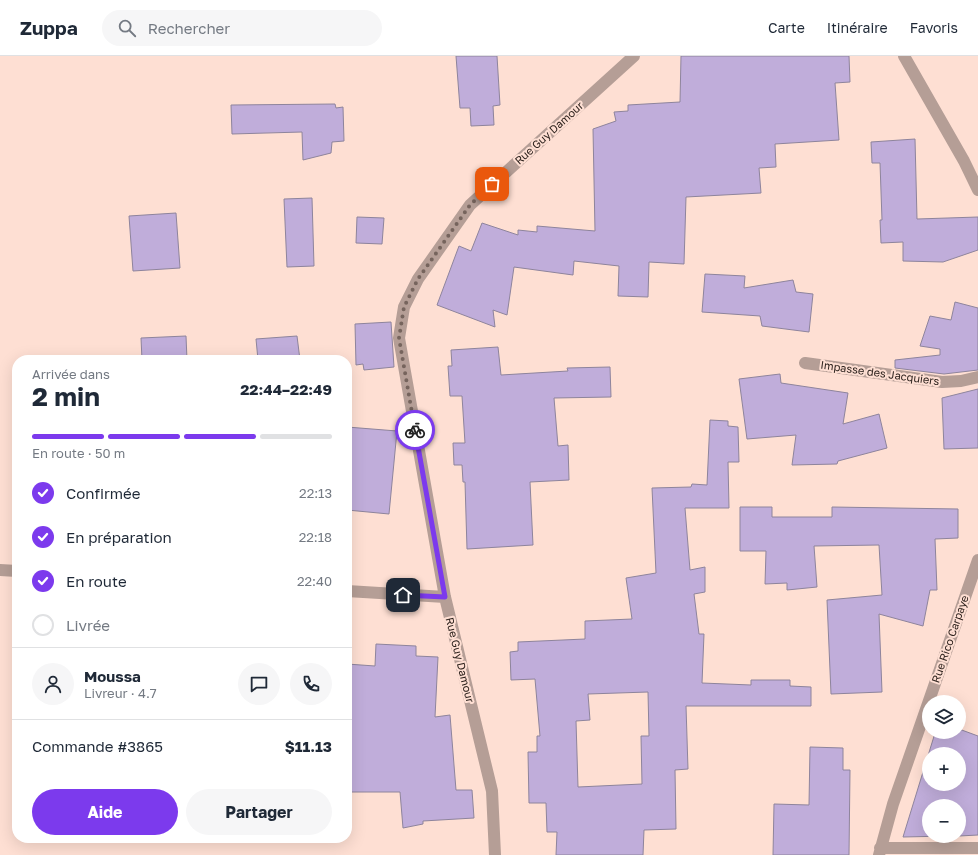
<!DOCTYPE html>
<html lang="fr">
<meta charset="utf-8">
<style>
body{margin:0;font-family:"Golos Text",sans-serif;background:#f6f6f7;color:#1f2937;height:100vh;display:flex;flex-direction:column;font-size:15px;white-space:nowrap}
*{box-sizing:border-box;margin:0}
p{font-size:13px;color:#747a83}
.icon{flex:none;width:22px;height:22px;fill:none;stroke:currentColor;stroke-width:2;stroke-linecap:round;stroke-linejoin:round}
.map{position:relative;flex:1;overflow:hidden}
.side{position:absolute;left:12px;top:299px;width:340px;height:488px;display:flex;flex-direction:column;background:#fff;border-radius:16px;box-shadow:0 4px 16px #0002}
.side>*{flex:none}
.fabs{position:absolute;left:922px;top:639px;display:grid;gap:8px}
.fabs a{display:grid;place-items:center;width:44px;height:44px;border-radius:50%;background:#fff;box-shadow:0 4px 16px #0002;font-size:20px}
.pin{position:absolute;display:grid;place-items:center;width:34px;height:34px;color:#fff;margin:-17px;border-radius:8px;box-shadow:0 2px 6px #0006}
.courier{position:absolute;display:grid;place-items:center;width:40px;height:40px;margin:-20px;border:3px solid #7c3aed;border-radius:50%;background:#fff;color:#222;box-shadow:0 1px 5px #0007}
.summary em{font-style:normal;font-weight:700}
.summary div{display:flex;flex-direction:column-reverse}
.summary{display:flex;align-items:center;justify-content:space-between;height:68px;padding:0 20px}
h1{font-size:26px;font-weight:700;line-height:30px}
.bar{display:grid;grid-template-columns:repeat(4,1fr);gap:6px 4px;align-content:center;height:48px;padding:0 20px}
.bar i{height:5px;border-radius:3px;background:#e0e1e3}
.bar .selected{background:#7c3aed}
.bar p{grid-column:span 4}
.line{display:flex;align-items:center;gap:10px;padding:0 20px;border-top:1px solid #e0e1e3}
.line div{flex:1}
.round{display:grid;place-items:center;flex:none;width:42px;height:42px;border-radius:21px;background:#f6f6f7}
ol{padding:0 20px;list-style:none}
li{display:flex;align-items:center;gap:12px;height:44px}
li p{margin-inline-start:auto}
li .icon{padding:4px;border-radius:50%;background:#7c3aed;color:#fff;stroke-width:4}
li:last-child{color:#747a83}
li i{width:22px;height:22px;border:2px solid #e0e1e3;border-radius:50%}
.action{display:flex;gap:8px;margin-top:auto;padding:8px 20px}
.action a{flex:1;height:46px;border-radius:24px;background:#7c3aed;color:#fff;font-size:16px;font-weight:700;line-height:46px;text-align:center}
.action a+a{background:#f6f6f7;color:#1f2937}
header{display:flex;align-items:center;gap:24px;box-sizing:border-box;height:56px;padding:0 20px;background:#fff;border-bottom:1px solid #e0e1e3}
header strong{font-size:19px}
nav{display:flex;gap:22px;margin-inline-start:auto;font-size:14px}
.search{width:280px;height:36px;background:#f6f6f7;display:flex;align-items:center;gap:10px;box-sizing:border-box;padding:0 14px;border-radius:22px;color:#747a83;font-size:15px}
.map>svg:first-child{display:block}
.building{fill:#c0adda;stroke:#8e849c;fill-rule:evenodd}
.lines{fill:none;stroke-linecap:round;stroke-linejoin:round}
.minor{stroke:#b59e96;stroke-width:12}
.done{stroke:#76645d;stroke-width:4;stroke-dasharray:0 7.2}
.route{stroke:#7c3aed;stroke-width:5}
.labels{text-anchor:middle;stroke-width:4;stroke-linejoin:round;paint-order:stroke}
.street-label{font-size:11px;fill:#2d221d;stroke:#fedfd3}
</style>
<header>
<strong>Zuppa</strong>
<div class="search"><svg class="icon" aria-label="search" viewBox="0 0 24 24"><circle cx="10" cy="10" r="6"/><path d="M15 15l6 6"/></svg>Rechercher</div>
<nav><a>Carte</a><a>Itinéraire</a><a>Favoris</a></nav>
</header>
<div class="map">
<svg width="978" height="799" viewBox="0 0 978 799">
<rect width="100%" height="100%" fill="#fedfd3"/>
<!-- building -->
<path class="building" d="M 456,0 L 497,0 L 500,49 L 493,50 L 494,69 L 471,70 L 470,52 L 460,52 Z
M 681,0 L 849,0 L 850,26 L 835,27 L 839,84 L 775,88 L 776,111 L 759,112 L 761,137 L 686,141 L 684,208 L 649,206 L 648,241 L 618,240 L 619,210 L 574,205 L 573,219 L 514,211 L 507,259 L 493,254 L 495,271 L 437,249 L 459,190 L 471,195 L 482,167 L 518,179 L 518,174 L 537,176 L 537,170 L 595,175 L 593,73 L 616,65 L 614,56 L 628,55 L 628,49 L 680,46 Z
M 335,48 L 336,52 L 343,51 L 344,85 L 332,86 L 331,97 L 303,104 L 302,76 L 232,78 L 231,49 Z
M 915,83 L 917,163 L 978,161 L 978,194 L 943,206 L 903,205 L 903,186 L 881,187 L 880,164 L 882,164 L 880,107 L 872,107 L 871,86 Z
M 312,142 L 314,210 L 287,211 L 284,143 Z
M 176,157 L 180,212 L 133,215 L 129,160 Z
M 357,161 L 384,162 L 382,188 L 356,187 Z
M 705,218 L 745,220 L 744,232 L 793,224 L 796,236 L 813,238 L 809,276 L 762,270 L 760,260 L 702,256 Z
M 955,246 L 978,252 L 978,314 L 944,318 L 895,312 L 895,304 L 940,299 L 940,293 L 920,290 L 930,260 L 951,264 Z
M 391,266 L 394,311 L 364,314 L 363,308 L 356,309 L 355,268 Z
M 186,280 L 187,304 L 142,304 L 141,282 Z
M 297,280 L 300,304 L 258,304 L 256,283 Z
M 498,291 L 501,319 L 568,315 L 567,312 L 610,311 L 611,341 L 554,342 L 558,390 L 568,389 L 569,424 L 530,426 L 533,489 L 467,493 L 465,426 L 463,426 L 462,409 L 454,409 L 453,387 L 465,387 L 462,340 L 450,340 L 448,310 L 452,310 L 451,294 Z
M 780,318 L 781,327 L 848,337 L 843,368 L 879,358 L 887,392 L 838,405 L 837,408 L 792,409 L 796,379 L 747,383 L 739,323 Z
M 978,333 L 978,392 L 944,393 L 942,342 Z
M 710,364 L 728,365 L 728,370 L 738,371 L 739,406 L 728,406 L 729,452 L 685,452 L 690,514 L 705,511 L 705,536 L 694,538 L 699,578 L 704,578 L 702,627 L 751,629 L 751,624 L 790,624 L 790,630 L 811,631 L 811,650 L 686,650 L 688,713 L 675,714 L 676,773 L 644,774 L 643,799 L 556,799 L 557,776 L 547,776 L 546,747 L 529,747 L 528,696 L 537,696 L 537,680 L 540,680 L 535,623 L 511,624 L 510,596 L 518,595 L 518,586 L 585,583 L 585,565 L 632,563 L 626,522 L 656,517 L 652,432 L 691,431 L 692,428 L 707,429 ZM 648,636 L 649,680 L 641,680 L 642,728 L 578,731 L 576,665 L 590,664 L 588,638 Z
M 347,371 L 397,375 L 389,458 L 347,454 Z
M 740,451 L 772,451 L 772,461 L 832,461 L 832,451 L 958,453 L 958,482 L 935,483 L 937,534 L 930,534 L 923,570 L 879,558 L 882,636 L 831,638 L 827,544 L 882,539 L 879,489 L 814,490 L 817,531 L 787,534 L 787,527 L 765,528 L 766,495 L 740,495 Z
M 376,588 L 416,590 L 416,600 L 438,601 L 435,661 L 450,659 L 456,734 L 472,734 L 474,762 L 423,765 L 423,768 L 403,772 L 400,736 L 347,736 L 347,608 L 375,610 Z
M 959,673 L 978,680 L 978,779 L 959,780 L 959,750 L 929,750 L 929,780 L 949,780 L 903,781 L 935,677 L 944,680 L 945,676 L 959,676 ZM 929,698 L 959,698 L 959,728 L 929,728 Z
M 810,691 L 843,692 L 843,714 L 850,714 L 849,799 L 773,799 L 774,748 L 809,749 Z"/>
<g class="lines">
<!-- minor -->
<path class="minor" d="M 904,0 L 964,105 L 978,134
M 805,307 L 942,326 L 961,325 L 978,321
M 0,514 L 17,515
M 347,535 L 445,541
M 880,792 L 978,792
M 495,799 L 492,735 L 445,541 L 399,282 L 404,251 L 418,223 L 470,149 L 634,0
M 879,799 L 893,748 L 978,504"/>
</g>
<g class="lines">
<!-- done -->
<path class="done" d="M 415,374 L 399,282 L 404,251 L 418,223 L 470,149 L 492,128"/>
<!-- route -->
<path class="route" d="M 403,539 L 445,541 L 415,374"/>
</g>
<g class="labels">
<!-- street labels -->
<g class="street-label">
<text transform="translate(549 77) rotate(-42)" y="4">Rue Guy Damour</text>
<text transform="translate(880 317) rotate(8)" y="4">Impasse des Jacquiers</text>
<text transform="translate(950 583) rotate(-71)" y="4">Rue Rico Carpaye</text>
<text transform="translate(460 604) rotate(76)" y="4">Rue Guy Damour</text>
</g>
</g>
</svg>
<div class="fabs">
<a><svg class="icon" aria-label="layers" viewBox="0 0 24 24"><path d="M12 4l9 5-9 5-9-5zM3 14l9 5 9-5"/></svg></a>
<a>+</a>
<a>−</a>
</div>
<div class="pin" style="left:492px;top:128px;background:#ea580c"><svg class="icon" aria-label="bag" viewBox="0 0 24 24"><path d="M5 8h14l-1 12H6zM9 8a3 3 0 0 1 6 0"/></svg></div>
<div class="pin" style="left:403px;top:539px;background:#1f2937"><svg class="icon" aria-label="home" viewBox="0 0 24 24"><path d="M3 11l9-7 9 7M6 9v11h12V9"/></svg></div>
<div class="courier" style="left:415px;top:374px"><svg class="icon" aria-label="bike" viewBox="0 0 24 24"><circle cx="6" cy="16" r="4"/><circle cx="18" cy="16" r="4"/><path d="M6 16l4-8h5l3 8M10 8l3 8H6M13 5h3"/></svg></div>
<section class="side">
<div class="summary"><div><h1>2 min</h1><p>Arrivée dans</p></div><em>22:44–22:49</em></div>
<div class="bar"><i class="selected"></i><i class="selected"></i><i class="selected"></i><i></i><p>En route · 50 m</p></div>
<ol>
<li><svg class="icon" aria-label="check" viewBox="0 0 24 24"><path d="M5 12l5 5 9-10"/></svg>Confirmée<p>22:13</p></li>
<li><svg class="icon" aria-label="check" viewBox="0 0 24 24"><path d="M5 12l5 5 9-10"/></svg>En préparation<p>22:18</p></li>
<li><svg class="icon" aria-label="check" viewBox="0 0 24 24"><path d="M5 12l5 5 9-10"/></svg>En route<p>22:40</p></li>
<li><i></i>Livrée</li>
</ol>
<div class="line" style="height:72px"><a class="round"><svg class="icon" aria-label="person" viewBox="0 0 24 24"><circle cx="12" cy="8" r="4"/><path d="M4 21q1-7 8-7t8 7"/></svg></a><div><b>Moussa</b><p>Livreur · 4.7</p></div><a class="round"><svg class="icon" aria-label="chat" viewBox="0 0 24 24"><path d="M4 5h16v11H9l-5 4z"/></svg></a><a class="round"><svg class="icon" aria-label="phone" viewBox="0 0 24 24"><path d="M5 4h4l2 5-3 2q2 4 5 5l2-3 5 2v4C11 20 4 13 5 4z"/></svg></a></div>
<div class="line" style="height:52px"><div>Commande #3865</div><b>$11.13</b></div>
<div class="action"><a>Aide</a><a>Partager</a></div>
</section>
</div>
